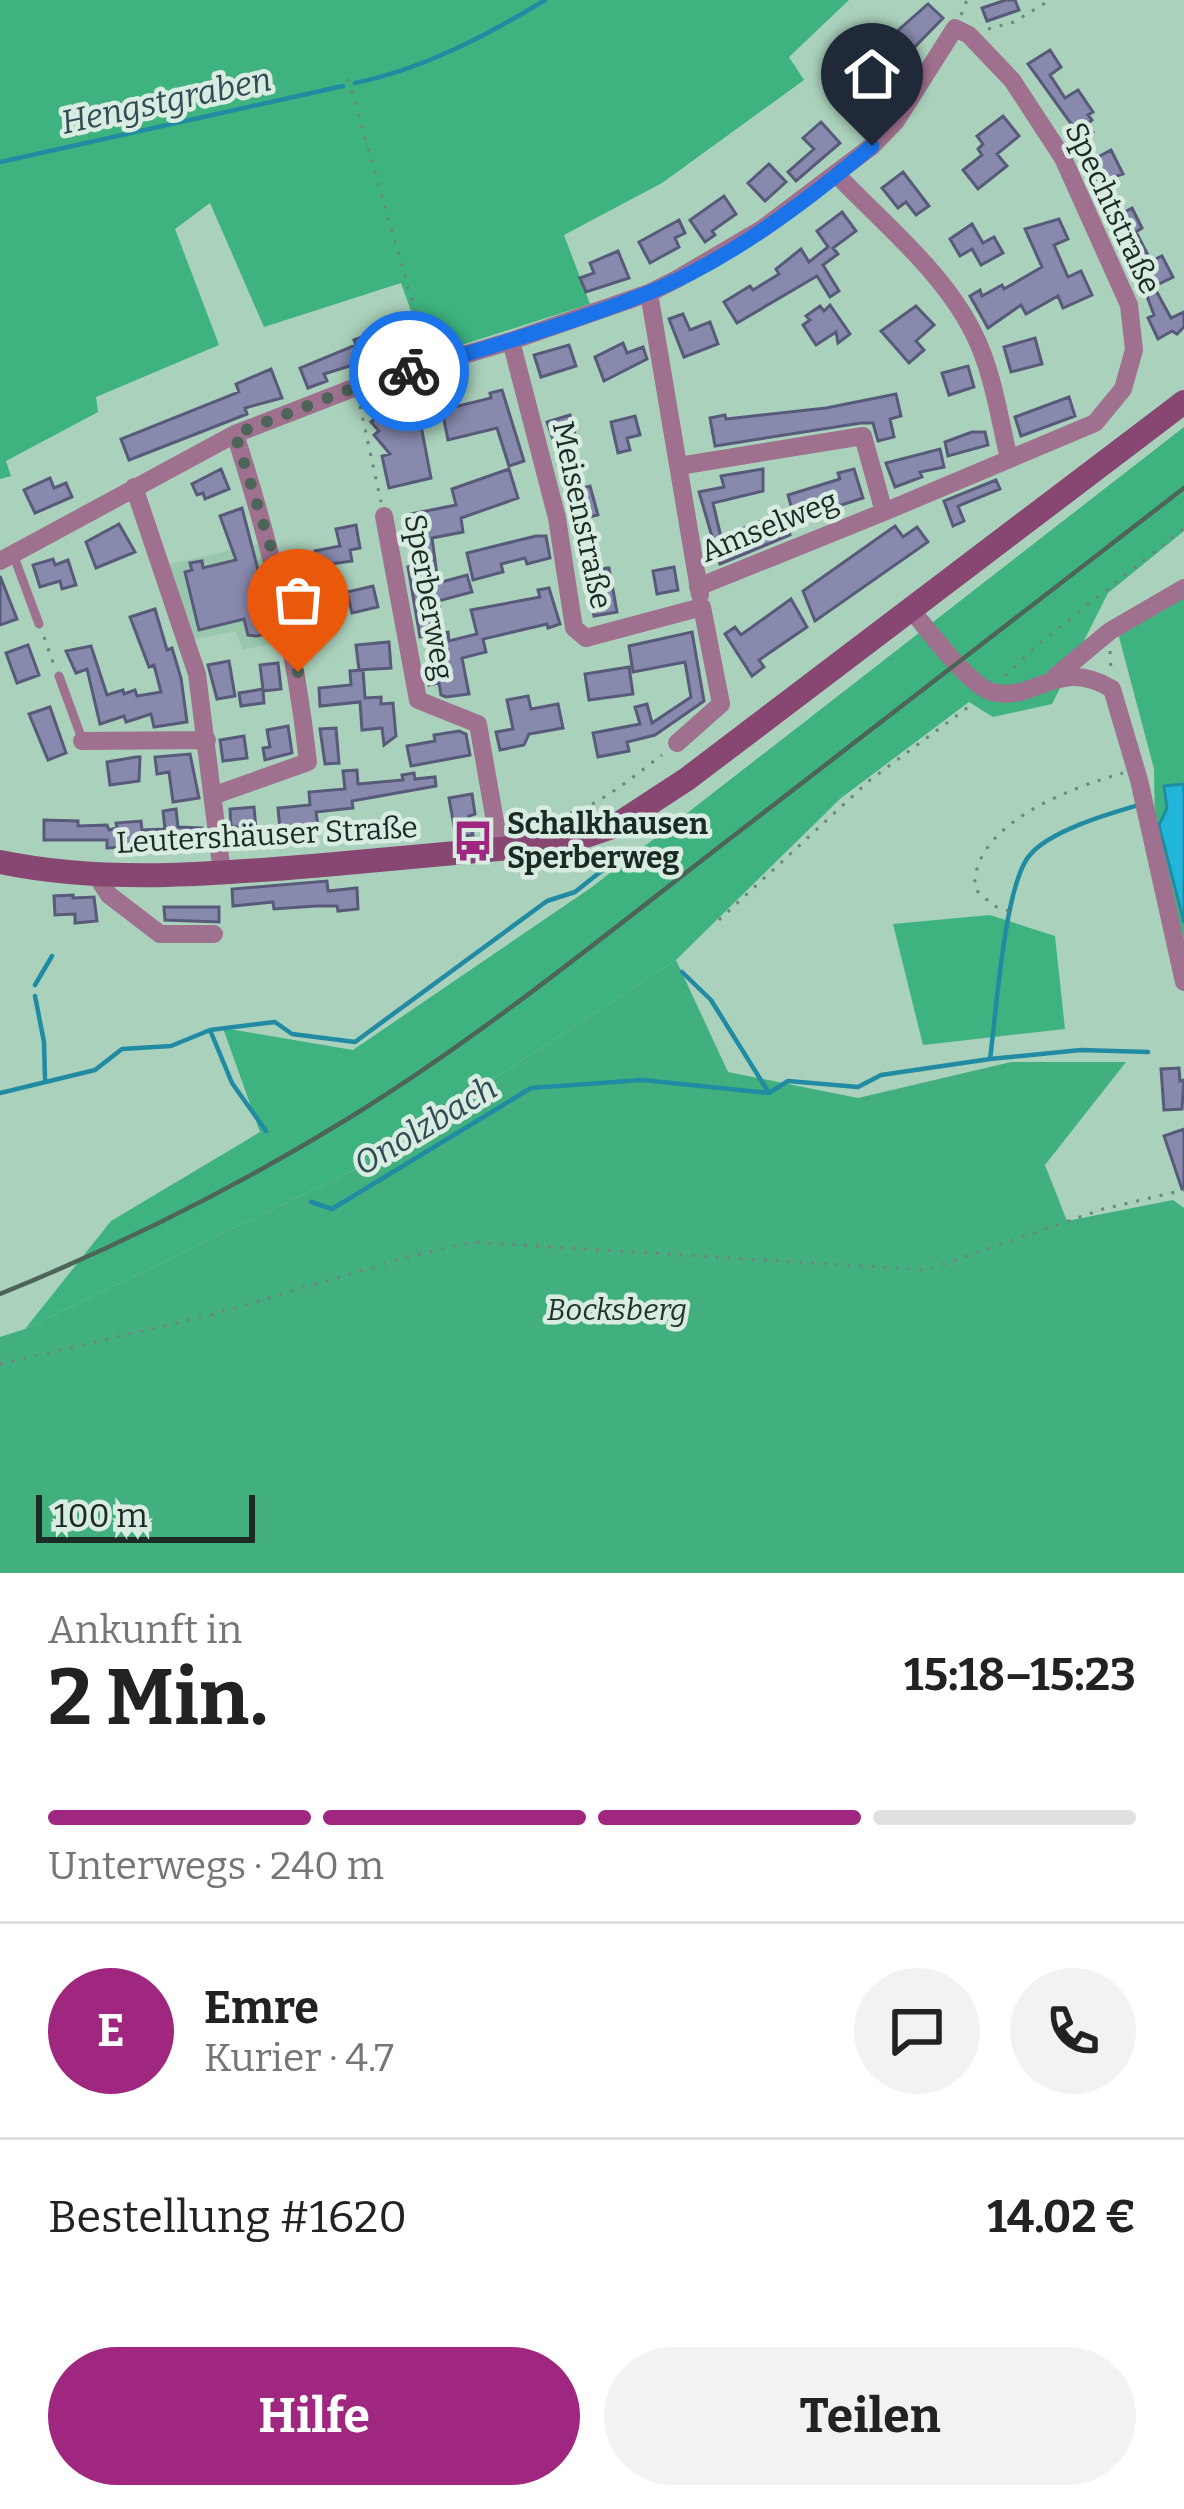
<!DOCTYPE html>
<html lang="de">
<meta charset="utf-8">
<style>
body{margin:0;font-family:Bitter,serif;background:#f2f2f2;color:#222;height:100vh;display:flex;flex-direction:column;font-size:45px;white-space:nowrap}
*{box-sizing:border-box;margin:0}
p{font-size:39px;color:#767676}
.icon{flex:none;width:66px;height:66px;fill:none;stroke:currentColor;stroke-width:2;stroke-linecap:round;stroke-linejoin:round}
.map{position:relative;height:1573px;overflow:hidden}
.drawer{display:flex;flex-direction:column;background:#fff;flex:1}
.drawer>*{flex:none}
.scale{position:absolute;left:36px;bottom:30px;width:219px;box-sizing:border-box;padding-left:12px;border:6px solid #1b2a22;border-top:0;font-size:33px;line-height:42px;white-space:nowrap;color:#1b2a22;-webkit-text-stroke:9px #d9ece1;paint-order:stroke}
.pin{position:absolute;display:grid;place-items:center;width:102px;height:102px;color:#fff;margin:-123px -51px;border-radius:50% 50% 50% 0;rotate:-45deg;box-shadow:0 0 12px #0007}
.pin .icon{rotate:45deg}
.courier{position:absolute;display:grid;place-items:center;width:120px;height:120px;margin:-60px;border:9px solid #1a73e8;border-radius:50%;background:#fff;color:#222;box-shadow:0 3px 15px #0007}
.headline em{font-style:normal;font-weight:700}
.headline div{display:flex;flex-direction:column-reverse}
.headline{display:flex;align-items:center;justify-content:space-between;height:204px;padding:0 48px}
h1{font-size:78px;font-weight:700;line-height:90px}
.bar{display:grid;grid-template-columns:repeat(4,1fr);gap:18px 12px;align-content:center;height:144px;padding:0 48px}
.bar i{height:15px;border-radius:9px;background:#e0e0e0}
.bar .active{background:#9f277f}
.bar p{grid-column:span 4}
.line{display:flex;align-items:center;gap:30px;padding:0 48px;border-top:3px solid #e0e0e0}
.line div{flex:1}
.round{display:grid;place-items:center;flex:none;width:126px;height:126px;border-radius:63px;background:#f2f2f2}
.primary-button{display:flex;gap:24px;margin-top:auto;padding:24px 48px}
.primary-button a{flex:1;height:138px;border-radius:72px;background:#9f277f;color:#fff;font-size:48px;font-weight:700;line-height:138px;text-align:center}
.primary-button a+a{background:#f2f2f2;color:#222}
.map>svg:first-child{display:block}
.built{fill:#98c7ad}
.green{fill:#3eb37f}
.forest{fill:#42b07e}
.water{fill:#22b5da;stroke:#208ba3;stroke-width:3}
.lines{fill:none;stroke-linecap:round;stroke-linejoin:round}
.stream{stroke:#208ba3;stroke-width:4.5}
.building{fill:#878aad;stroke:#585a7a;stroke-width:3}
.path{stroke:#6b8777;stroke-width:3;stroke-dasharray:3 9;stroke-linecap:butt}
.service{stroke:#9f718e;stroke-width:9}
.minor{stroke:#9f718e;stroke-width:18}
.secondary{stroke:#884673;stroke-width:24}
.rail{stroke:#4d6458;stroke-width:4.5}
.done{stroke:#4d6458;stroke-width:12;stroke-dasharray:0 21.6}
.route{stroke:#1a73e8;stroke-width:15}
.labels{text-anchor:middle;stroke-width:9;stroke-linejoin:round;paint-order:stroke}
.street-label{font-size:30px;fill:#1b2a22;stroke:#d9ece1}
.poi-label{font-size:30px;font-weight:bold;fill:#1b2a22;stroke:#d9ece1;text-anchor:start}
.park-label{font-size:30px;font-style:italic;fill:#1d3529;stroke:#d9ece1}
.water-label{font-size:33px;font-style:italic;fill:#2f4b54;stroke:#d9ece1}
</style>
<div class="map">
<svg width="1184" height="1573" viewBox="0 0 1184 1573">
<rect width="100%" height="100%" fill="#aad1bb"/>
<!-- built -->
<path class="built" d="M 262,543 L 285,640 L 243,650 L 235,631 L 191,640 L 166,565 Z"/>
<!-- green -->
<path class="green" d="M 0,0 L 849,0 L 789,57 L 804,80 L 662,183 L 564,235 L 590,304 L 427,356 L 401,283 L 264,327 L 210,203 L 175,229 L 219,345 L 96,397 L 98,412 L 6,461 L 11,476 L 0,479 Z
M 1184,427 L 1184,531 L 1108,593 L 1052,704 L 993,717 L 969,702 L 841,798 L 676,960 L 354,1170 L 25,1329 L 111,1221 L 260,1132 L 223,1028 L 353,1050 L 592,887 Z
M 1184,595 L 1184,940 L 1155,829 L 1154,769 L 1118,633 Z
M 990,915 L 1055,936 L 1065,1029 L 923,1045 L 893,924 Z"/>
<!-- forest -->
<path class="forest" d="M 676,960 L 728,1072 L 858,1098 L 1011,1062 L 1126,1062 L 1045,1165 L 1067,1221 L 1173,1200 L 1184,1208 L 1184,1573 L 0,1573 L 0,1337 L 25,1329 L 354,1170 Z"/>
<!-- water -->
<path class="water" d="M 1184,784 L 1184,923 L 1159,825 L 1167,808 L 1164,786 Z"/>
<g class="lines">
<!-- stream -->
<path class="stream" d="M 355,83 C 423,69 486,36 545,0
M 0,162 L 343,86
M 682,972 L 711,1000 L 769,1093
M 35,985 L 52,956
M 35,996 L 44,1042 L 45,1079
M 210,1030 L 275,1022 L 292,1034 L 355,1042 L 547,901 L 575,892 L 619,857
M 990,1059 C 996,1016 1004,887 1029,856 C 1049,831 1108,814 1139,805
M 0,1093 L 95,1070 L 122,1049 L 171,1046 L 210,1030 L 232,1083 L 266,1131
M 311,1202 L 332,1209 L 531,1088 L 642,1080 L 769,1093 L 788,1081 L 858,1087 L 881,1075 L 990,1059 L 1081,1050 L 1148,1052"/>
</g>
<!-- building -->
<path class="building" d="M 1006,0 L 1015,0 L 1019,10 L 987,21 L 982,8 Z
M 928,4 L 943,18 L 906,56 L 912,62 L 874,102 L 856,85 L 890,48 L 885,42 Z
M 1050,50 L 1061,67 L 1050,75 L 1065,98 L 1078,90 L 1093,112 L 1088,115 L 1092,120 L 1087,124 L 1093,132 L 1082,139 L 1028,64 Z
M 1003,116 L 1019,136 L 997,154 L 1007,166 L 978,189 L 963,170 L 982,155 L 978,149 L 983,144 L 977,136 Z
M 821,122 L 840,143 L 796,181 L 788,172 L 814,149 L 803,138 Z
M 1111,150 L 1123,174 L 1097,183 L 1087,163 Z
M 769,164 L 786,182 L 765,201 L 748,183 Z
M 903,172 L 929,206 L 916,215 L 906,202 L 898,208 L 882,188 Z
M 724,196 L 736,214 L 712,231 L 715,235 L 705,242 L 690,220 Z
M 1132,208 L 1142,228 L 1136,232 L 1151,261 L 1162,256 L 1173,277 L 1145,291 L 1154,287 L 1171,318 L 1184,312 L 1184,327 L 1177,334 L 1172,331 L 1158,339 L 1148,318 L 1154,315 L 1145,291 L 1110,220 Z
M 842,212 L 856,231 L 833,248 L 838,254 L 823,265 L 839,291 L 830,297 L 817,276 L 737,323 L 724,302 L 750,286 L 753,290 L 779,274 L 776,269 L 801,249 L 809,262 L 828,247 L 817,231 Z
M 1059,219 L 1068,239 L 1054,245 L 1068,277 L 1081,271 L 1092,295 L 1063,308 L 1058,296 L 1026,314 L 1021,305 L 988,328 L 970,296 L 980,290 L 982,296 L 1002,285 L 1004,289 L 1042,267 L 1025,229 Z
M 679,220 L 685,233 L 675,238 L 679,247 L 650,263 L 639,242 Z
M 972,224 L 983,243 L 994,237 L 1003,253 L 981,265 L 972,249 L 960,256 L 950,239 Z
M 618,251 L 629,278 L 586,292 L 580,278 L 594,273 L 590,263 Z
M 830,305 L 850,334 L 838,343 L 836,332 L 816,345 L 803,325 L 810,320 L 806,316 L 820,306 L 824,311 Z
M 916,306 L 934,325 L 916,341 L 924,350 L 909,363 L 881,331 Z
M 683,314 L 690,330 L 710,322 L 718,344 L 684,357 L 669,319 Z
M 379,331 L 388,354 L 324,374 L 327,381 L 308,388 L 300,368 L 356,345 L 354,340 Z
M 1035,338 L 1042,364 L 1011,372 L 1004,347 Z
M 623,343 L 627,353 L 643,347 L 647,359 L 604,381 L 595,357 Z
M 569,345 L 576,366 L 541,377 L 534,355 Z
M 968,366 L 974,387 L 949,395 L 942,373 Z
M 271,369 L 282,398 L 245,408 L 247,414 L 129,460 L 121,439 L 239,392 L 236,384 Z
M 454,373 L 458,384 L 412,402 L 405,387 L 420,382 L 421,386 Z
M 502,390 L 524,461 L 509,466 L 497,428 L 448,440 L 442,410 L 491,398 L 490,393 Z
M 896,394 L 901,416 L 890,419 L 894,437 L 878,441 L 873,423 L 861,423 L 715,446 L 710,418 L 725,415 L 726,419 L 826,408 Z
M 1069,397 L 1075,416 L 1021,436 L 1015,417 Z
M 389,407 L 393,421 L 419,415 L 431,478 L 389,488 L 382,456 L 390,454 L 374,435 L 379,431 L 371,422 Z
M 570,415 L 575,435 L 569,436 L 583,488 L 590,486 L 598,515 L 589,517 L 599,569 L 609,568 L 617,612 L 594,616 L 571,491 L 547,422 Z
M 635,416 L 640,435 L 627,438 L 630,450 L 618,453 L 611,422 Z
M 972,432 L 985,432 L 988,445 L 948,456 L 945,442 Z
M 940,449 L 944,467 L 920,472 L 922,477 L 895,487 L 886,463 Z
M 221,469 L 229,489 L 205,499 L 203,493 L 197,495 L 192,484 Z
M 509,469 L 518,498 L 461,518 L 463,532 L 432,538 L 438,583 L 467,575 L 472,592 L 438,601 L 444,633 L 448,632 L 449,641 L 477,634 L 471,610 L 540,597 L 538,590 L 549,588 L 560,624 L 548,628 L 547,624 L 483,639 L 486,652 L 462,658 L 469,694 L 446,697 L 441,695 L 439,683 L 429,685 L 426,670 L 435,668 L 429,635 L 420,637 L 408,567 L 422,564 L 411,514 L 456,505 L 452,489 Z
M 763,469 L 763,491 L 713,503 L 721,537 L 792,509 L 788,495 L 840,479 L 838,473 L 854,469 L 863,498 L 786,523 L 790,535 L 720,564 L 699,492 L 724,487 L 721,476 Z
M 50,478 L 54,488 L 66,483 L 72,497 L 35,513 L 24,490 Z
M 996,480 L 1000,489 L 958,506 L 964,521 L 953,526 L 944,501 Z
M 242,508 L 274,632 L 257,636 L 248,635 L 244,619 L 199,630 L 185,572 L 192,570 L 190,563 L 202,561 L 203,568 L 236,560 L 220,516 Z
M 119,524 L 135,552 L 96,568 L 86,542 Z
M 356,525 L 360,548 L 350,550 L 352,561 L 317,566 L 315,551 L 340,546 L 336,529 Z
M 895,526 L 903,537 L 917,527 L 928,542 L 815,621 L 803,591 Z
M 536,536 L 546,536 L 550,558 L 527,564 L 525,558 L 501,564 L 503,572 L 473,580 L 467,553 Z
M 53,559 L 55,565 L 68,560 L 76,585 L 62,589 L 60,581 L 40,587 L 33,565 Z
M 674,567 L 678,590 L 657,594 L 653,571 Z
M 0,576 L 17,619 L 0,625 Z
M 373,586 L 378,607 L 352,613 L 347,592 Z
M 320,597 L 324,617 L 301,622 L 296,602 Z
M 791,599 L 807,627 L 759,660 L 764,667 L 752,676 L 725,634 L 735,627 L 741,635 Z
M 155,609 L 167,650 L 172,648 L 181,678 L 187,722 L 154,727 L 151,714 L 126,722 L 124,716 L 100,724 L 87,669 L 76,673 L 66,651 L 91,646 L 107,695 L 123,690 L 124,694 L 135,690 L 137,696 L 161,692 L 154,665 L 149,667 L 130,617 Z
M 692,632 L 704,701 L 655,735 L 627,742 L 629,751 L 598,757 L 593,733 L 640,724 L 635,707 L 647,704 L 652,723 L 691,697 L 685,662 L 633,672 L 629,646 Z
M 389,642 L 391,668 L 359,670 L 356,645 Z
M 28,645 L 39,675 L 17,683 L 6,653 Z
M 229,661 L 235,696 L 217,699 L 208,665 Z
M 278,663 L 281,689 L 263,691 L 264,703 L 241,706 L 239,693 L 263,689 L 260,665 Z
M 629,667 L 633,694 L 589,700 L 585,674 Z
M 363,670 L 365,698 L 381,697 L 381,704 L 393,703 L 396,736 L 384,745 L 382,728 L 362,730 L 360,702 L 320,706 L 319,688 L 351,685 L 350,671 Z
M 528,696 L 531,709 L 558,704 L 563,728 L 529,734 L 524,745 L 500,750 L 496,732 L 513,729 L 507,700 Z
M 50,707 L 66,753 L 48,760 L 29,714 Z
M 288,726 L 292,753 L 265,760 L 263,748 L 270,747 L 267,730 Z
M 336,728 L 339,763 L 325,764 L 320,729 Z
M 459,731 L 466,734 L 470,755 L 411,766 L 407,746 L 435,741 L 434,735 Z
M 244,736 L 247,758 L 223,761 L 220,740 Z
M 190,754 L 199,798 L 173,802 L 169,772 L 157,774 L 155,757 Z
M 136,757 L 140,757 L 139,781 L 110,785 L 107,762 Z
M 357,770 L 358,784 L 403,780 L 402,775 L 414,773 L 415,779 L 435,777 L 436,786 L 352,801 L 353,808 L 316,812 L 318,826 L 280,829 L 278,808 L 310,805 L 309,792 L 345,789 L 343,771 Z
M 472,794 L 475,814 L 469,816 L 473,835 L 456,837 L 449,798 Z
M 254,807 L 256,829 L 237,831 L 237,827 L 231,827 L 230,809 Z
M 176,809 L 178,827 L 202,828 L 203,847 L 183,848 L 183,844 L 107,848 L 107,840 L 44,840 L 44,820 L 78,821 L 78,826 L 107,825 L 109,830 L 117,828 L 116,823 L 141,821 L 142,830 L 165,829 L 163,811 Z
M 327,881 L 328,891 L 357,888 L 358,909 L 338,911 L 337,906 L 316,906 L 274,909 L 273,902 L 233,906 L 232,889 Z
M 73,895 L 73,898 L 94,897 L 97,921 L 75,923 L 75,914 L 55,915 L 54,896 Z
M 164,907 L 219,907 L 219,922 L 165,920 Z
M 1179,1068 L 1180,1081 L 1184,1080 L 1182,1109 L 1164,1110 L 1161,1069 Z
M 1184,1129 L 1184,1189 L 1182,1189 L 1164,1136 Z"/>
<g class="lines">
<!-- path -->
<path class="path" d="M 961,15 L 967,0
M 988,29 L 1014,22 L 1050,0
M 348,79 L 422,335 L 420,349
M 360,406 L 381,502
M 44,637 L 55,668
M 1110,651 L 1111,671
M 1005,676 L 1041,642 L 1184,528
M 537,826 C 548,815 558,818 572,813 C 605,801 634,776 662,755
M 1009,911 L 994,906 L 975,889 C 970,824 1073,787 1123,773
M 719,920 L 870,780 L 975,702
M 0,1364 L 219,1313 L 407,1257 L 471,1242 L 927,1270 L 1103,1209 L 1184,1190"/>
<!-- service -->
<path class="service" d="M 13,554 L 39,624
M 59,676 L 82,739"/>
<!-- minor -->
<path class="minor" d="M 837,175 C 883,223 943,272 973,332 C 993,371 999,417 1009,459
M 649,293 L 700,595
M 511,341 L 557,518 L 574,628 L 586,638 L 702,607 L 721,704 L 677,743
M 679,466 L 863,436 L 884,512 L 698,587
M 134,487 L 197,674 L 222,873
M 384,516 L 418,700 L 478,724 L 500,850
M 0,561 L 235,434 L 356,387 L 511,341 L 649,293 L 677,279 L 762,229 L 872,146 L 896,121 L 955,28 L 969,35 L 1012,80 L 1063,158 L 1129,305 L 1134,350 L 1123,389 L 1095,423 L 884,512
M 911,610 C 928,629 969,686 992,692 C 1036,703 1058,656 1112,689 L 1139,780 L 1184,982
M 1056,676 L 1110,631 L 1184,588
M 82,741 L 207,740
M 215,795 L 308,762 C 295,645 271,546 235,434
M 96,875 L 109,895 L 160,934 L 214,934"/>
<!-- secondary -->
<path class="secondary" d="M 0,862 C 106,884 216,874 324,865 C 404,858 484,851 564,843 L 615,826 L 687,779 L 1184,402"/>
<!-- rail -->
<path class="rail" d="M 0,1294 C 121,1245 237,1187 349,1118 C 488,1032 615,927 745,827 C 891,714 1038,601 1184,488"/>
</g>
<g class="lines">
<!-- done -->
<path class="done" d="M 298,672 L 271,548 L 235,434 L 356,387 L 409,371"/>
<!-- route -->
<path class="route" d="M 409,371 C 489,347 570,324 648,293 C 729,260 806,202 872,146"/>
</g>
<!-- icons -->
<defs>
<g id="bus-bare" transform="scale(3.24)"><path d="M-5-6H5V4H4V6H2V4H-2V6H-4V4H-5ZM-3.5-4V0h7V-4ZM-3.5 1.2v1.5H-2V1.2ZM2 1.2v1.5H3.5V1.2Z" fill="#9f277f" stroke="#d9ece1" stroke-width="2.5" paint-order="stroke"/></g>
</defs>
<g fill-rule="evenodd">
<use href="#bus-bare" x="473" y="841"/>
</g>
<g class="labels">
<!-- street labels -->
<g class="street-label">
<text transform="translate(1113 208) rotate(65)" y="10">Spechtstraße</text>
<text transform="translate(582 515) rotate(78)" y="10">Meisenstraße</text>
<text transform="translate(769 526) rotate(-22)" y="10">Amselweg</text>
<text transform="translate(429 597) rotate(80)" y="10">Sperberweg</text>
<text transform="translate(267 835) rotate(-3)" y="10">Leutershäuser Straße</text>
</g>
<!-- poi labels -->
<g class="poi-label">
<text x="507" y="834">Schalkhausen<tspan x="507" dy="34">Sperberweg</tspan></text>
</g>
<!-- park labels -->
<g class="park-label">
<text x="617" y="1320">Bocksberg</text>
</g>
<!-- water labels -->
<g class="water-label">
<text transform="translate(166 100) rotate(-12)" y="12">Hengstgraben</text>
<text transform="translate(425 1125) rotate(-31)" y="12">Onolzbach</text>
</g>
</g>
</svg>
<div class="scale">100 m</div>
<div class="pin" style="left:298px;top:672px;background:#ea580c"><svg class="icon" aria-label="bag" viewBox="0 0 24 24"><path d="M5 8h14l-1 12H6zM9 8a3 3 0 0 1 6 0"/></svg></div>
<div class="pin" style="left:872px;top:146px;background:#1f2937"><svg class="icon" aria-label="home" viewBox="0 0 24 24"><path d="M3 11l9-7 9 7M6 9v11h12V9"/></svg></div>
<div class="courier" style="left:409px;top:371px"><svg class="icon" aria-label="bike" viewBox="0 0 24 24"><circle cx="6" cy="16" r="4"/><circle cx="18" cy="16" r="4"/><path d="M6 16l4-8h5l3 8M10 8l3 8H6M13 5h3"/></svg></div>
</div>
<section class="drawer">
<div class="headline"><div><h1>2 Min.</h1><p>Ankunft in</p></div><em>15:18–15:23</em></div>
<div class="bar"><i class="active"></i><i class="active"></i><i class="active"></i><i></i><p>Unterwegs · 240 m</p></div>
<div class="line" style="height:216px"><b class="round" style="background:#9f277f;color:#fff">E</b><div><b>Emre</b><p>Kurier · 4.7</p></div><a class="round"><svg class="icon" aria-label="chat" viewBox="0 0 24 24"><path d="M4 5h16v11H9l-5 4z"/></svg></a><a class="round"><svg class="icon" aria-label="phone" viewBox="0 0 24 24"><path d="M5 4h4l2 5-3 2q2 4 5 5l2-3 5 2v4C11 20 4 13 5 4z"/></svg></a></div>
<div class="line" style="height:156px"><div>Bestellung #1620</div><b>14.02 €</b></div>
<div class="primary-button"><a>Hilfe</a><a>Teilen</a></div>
</section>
